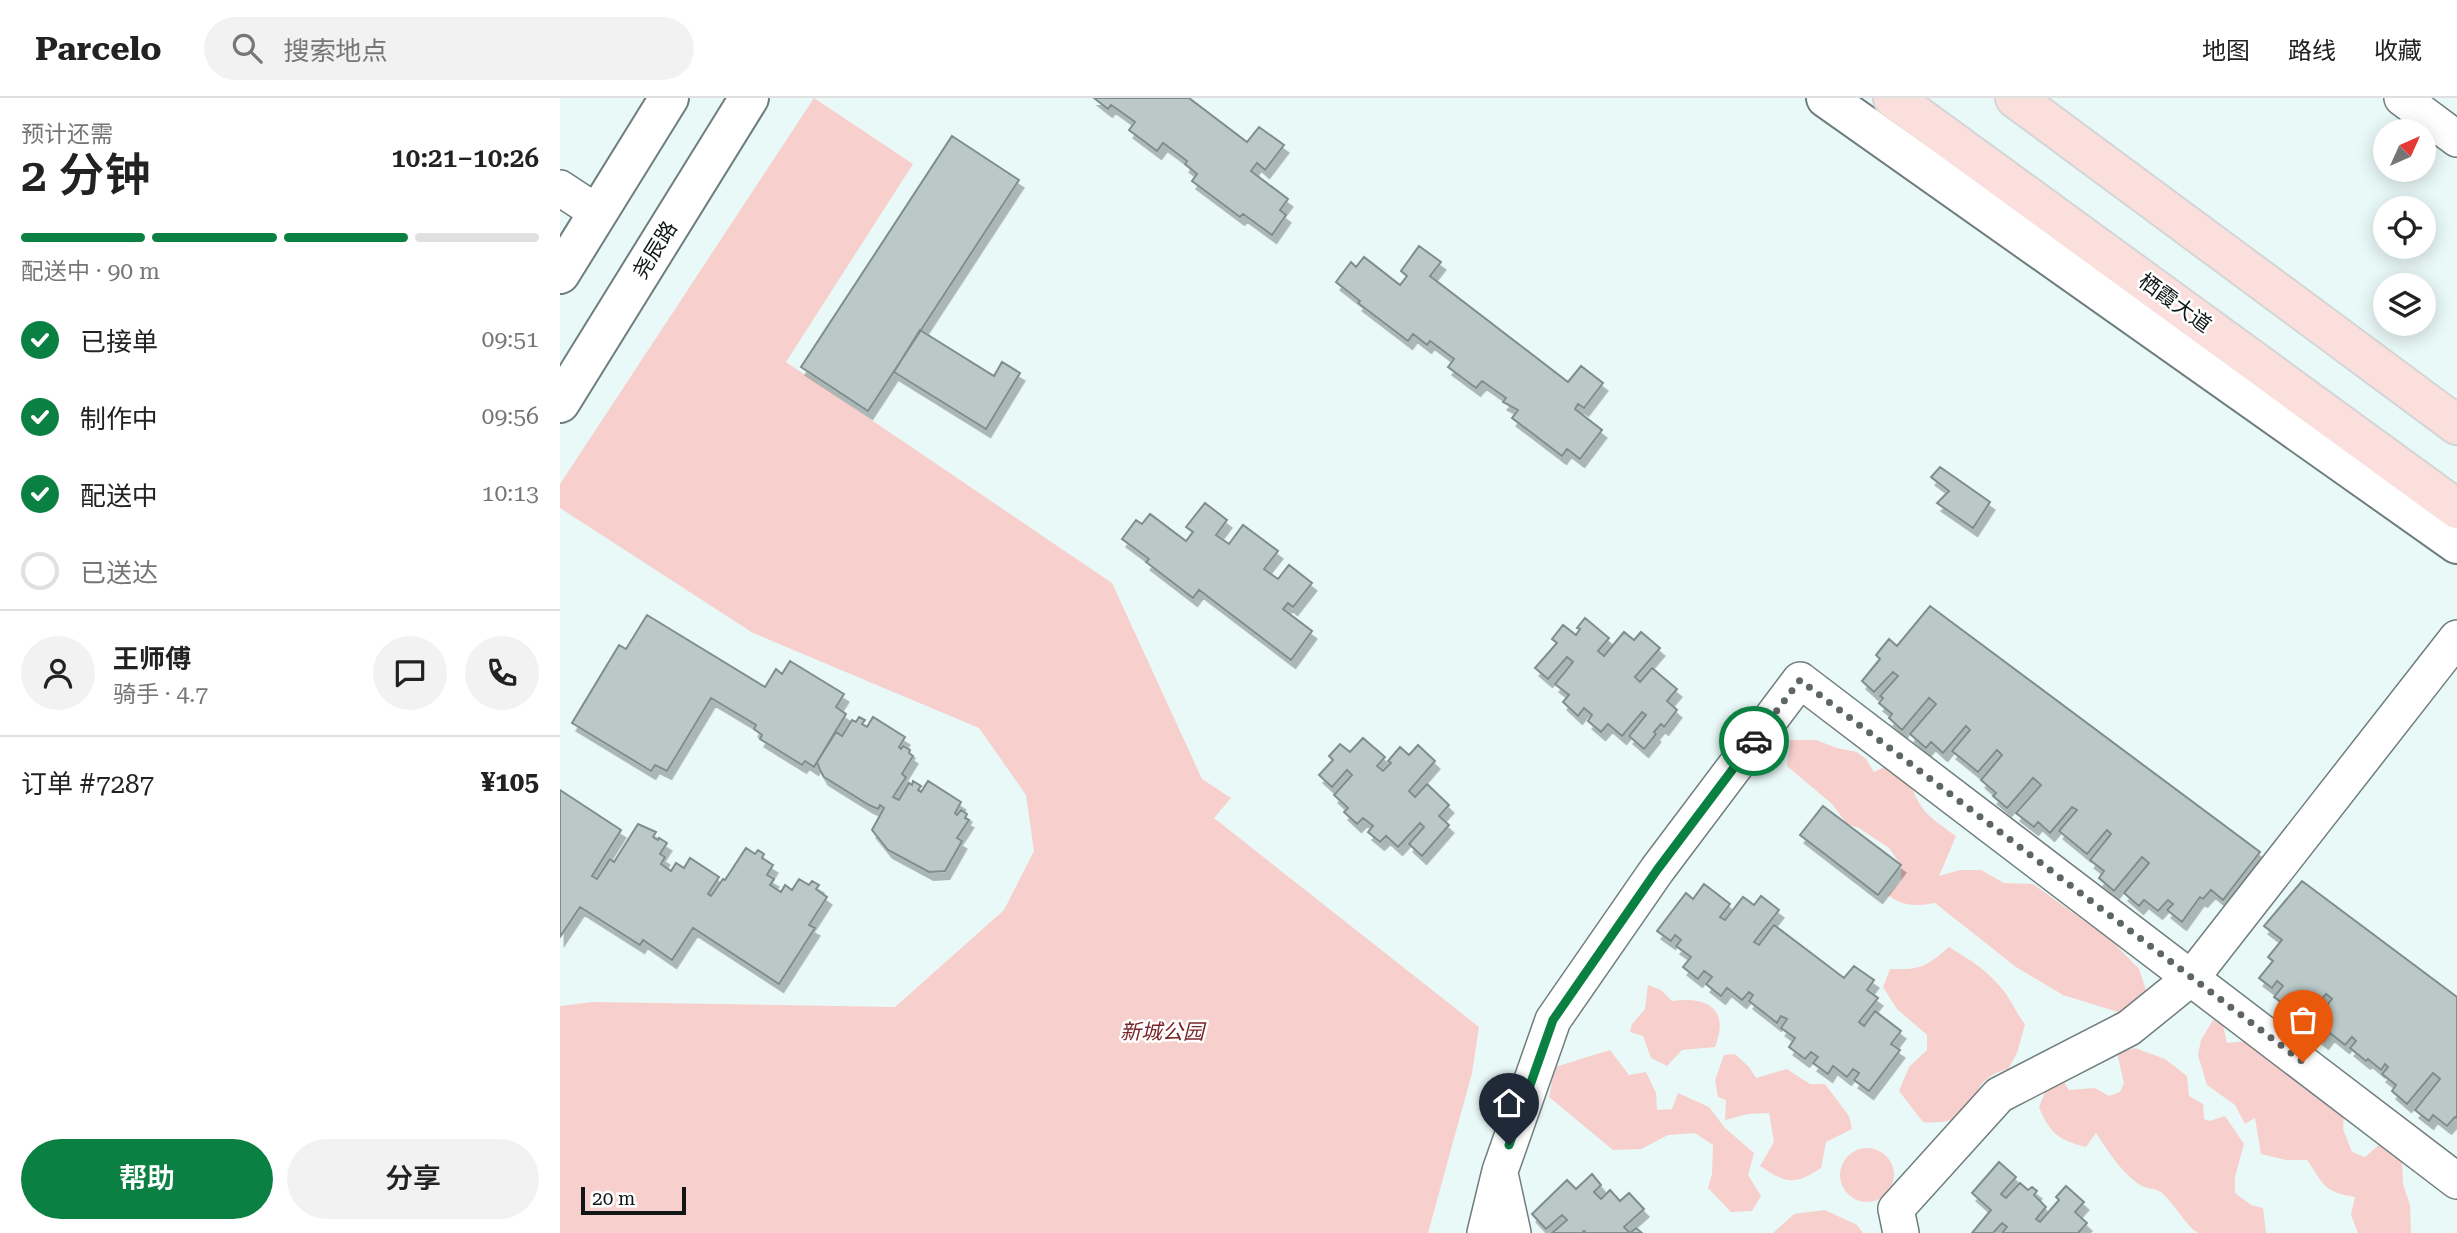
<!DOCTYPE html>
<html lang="zh">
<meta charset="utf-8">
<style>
body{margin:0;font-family:"Roboto Serif","Noto Sans SC",serif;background:#f2f2f2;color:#222;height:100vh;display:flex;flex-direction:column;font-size:26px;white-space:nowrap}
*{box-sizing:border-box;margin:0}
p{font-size:23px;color:#767676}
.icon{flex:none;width:38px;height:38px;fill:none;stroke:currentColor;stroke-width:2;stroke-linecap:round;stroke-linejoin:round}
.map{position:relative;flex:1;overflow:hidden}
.sheet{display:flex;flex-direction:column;background:#fff;width:560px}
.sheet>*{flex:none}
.needle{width:46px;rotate:45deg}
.tools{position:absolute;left:1813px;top:21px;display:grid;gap:14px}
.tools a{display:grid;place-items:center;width:63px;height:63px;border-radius:50%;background:#fff;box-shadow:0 4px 18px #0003;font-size:35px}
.scale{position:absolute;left:21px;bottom:18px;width:105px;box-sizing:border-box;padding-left:7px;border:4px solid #111717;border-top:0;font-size:19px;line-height:24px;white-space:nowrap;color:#111717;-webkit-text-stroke:5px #fff;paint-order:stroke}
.pin{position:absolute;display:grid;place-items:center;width:60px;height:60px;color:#fff;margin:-72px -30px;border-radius:50% 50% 50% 0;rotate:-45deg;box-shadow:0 0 7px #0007}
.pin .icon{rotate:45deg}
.courier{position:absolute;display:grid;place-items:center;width:70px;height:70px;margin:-35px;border:5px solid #0b8043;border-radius:50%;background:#fff;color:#222;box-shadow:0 2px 9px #0007}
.summary em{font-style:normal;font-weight:600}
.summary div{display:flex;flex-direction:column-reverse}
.summary{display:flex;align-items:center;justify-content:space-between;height:119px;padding:0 21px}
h1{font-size:46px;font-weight:600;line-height:52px}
.bar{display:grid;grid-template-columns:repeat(4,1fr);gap:10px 7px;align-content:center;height:84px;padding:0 21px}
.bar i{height:9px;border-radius:5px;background:#e0e0e0}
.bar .selected{background:#0b8043}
.bar p{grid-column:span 4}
.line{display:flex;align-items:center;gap:18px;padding:0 21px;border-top:2px solid #e0e0e0}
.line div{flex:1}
.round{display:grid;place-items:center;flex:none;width:74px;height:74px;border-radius:37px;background:#f2f2f2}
ol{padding:0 21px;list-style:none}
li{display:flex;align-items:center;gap:21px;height:77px}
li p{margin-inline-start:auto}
li .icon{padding:7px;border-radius:50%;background:#0b8043;color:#fff;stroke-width:4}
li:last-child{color:#767676}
li i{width:38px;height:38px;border:4px solid #e0e0e0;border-radius:50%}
.primary-button{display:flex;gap:14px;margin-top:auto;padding:14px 21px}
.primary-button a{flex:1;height:80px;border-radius:42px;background:#0b8043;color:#fff;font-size:28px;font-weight:600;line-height:80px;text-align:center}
.primary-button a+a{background:#f2f2f2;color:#222}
header{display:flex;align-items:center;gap:42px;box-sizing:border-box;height:98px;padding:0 35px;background:#fff;border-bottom:2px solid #e0e0e0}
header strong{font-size:33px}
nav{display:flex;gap:38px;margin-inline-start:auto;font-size:24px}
.search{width:490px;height:63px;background:#f2f2f2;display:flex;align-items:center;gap:18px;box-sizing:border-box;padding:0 24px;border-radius:38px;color:#767676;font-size:26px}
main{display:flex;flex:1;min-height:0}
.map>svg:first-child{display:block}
.green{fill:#f7d0cd}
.building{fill:#bac9c8;stroke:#7f8e8d;stroke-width:2;filter:url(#shadow)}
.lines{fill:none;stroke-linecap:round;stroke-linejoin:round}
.street-casing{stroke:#6f7e7c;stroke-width:38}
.secondary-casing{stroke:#6f7e7c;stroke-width:42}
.primary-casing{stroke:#d4d5d5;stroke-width:42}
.street{stroke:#fff;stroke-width:35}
.secondary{stroke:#fff;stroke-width:38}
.primary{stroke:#fbdfdd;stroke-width:38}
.done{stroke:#5d6665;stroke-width:7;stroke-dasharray:0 12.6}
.route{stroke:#0b8043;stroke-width:9}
.labels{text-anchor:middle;stroke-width:5;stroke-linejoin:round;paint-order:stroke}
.street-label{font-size:21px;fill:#111717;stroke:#fff}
.park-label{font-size:21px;font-style:italic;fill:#792628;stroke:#fff}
</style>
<header>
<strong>Parcelo</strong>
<div class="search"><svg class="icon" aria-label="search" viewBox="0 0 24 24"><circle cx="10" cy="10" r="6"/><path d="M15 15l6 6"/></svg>搜索地点</div>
<nav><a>地图</a><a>路线</a><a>收藏</a></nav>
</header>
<main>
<section class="sheet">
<div class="summary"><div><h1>2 分钟</h1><p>预计还需</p></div><em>10:21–10:26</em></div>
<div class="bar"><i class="selected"></i><i class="selected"></i><i class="selected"></i><i></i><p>配送中 · 90 m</p></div>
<ol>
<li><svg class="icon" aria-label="check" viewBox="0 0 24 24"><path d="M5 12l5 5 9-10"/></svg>已接单<p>09:51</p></li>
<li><svg class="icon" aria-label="check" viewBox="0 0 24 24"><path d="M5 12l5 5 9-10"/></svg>制作中<p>09:56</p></li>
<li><svg class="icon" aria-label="check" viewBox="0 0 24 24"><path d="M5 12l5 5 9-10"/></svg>配送中<p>10:13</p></li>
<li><i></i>已送达</li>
</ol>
<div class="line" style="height:126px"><a class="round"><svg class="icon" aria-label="person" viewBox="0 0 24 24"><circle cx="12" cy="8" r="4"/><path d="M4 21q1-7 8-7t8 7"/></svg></a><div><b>王师傅</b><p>骑手 · 4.7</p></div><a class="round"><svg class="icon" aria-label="chat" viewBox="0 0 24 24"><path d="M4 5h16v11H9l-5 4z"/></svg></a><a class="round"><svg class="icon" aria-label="phone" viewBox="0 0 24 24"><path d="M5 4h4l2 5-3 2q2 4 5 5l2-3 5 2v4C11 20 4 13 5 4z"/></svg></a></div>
<div class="line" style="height:91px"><div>订单 #7287</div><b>¥105</b></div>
<div class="primary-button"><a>帮助</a><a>分享</a></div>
</section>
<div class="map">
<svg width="1897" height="1135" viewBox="0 0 1897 1135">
<defs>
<filter id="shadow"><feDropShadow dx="4.5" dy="8" stdDeviation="0" flood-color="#0004"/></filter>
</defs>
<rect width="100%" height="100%" fill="#e9f9f7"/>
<!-- green -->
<path class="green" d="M 254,0 L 353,66 L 226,264 L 552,485 L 642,681 L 671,700 L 654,720 L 919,929 L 912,975 L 868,1135 L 0,1135 L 0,908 L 33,904 L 335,909 L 444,812 L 474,753 L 466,697 L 419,630 L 193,535 L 0,410 L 0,386 Z
M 1230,642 L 1256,642 L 1277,650 L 1297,654 L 1306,661 L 1314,674 L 1329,667 L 1348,679 C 1359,713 1368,718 1396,738 L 1379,778 L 1400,772 L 1421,772 L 1444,785 L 1473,786 L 1551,842 L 1579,871 L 1586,892 L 1574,912 L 1561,915 L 1503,897 L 1456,869 L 1375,805 C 1357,808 1343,809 1328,797 L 1341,783 L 1341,767 L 1329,750 L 1299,730 L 1287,726 L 1272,706 L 1227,668 Z
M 1389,849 C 1411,862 1431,875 1446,896 C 1453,906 1457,916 1465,926 L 1457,955 L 1448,971 C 1436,974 1424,980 1418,992 C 1415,996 1416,1003 1413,1007 C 1401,1023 1380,1026 1363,1024 L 1339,993 L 1349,969 L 1367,952 L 1367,937 L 1337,911 L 1323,889 L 1330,871 C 1361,872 1366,869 1389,849 Z
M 1088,887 L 1101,892 L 1112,903 C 1148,898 1170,911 1155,949 L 1122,952 L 1107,968 L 1091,960 L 1083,938 L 1070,934 L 1072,926 L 1085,911 Z
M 1653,922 L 1663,927 L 1667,945 L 1688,943 L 1784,1011 L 1783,1031 L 1792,1054 L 1805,1059 L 1820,1046 L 1842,1059 L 1843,1086 L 1850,1107 L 1851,1135 L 1798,1135 L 1791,1117 L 1795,1099 C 1763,1094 1764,1086 1747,1062 L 1726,1062 L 1701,1056 L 1695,1020 L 1685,1026 L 1675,1007 L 1647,987 L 1638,957 L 1641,942 Z
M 1575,950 L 1605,961 L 1627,978 L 1629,998 L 1643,1006 L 1644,1021 L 1650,1023 L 1665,1018 L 1684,1046 L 1675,1079 L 1675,1095 L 1691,1107 L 1703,1110 L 1706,1135 L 1638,1135 C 1623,1125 1616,1107 1602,1095 C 1596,1090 1589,1091 1582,1088 C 1562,1076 1548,1053 1536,1035 L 1526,1049 C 1499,1042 1490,1036 1479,1009 L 1487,989 L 1503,982 L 1509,992 L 1535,990 L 1549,998 L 1560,994 L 1564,985 L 1557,955 Z
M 1050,952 L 1069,977 L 1086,974 L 1096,995 L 1097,1012 L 1112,1011 L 1118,995 L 1149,1009 L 1165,1030 L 1194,1055 L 1188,1077 L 1201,1098 L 1192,1113 L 1171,1114 L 1148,1090 L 1152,1076 L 1153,1047 L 1135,1035 L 1108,1037 L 1081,1051 L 1053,1052 L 989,999 L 995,969 Z
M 1175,956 L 1189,969 L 1196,980 L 1227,971 L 1250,986 L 1265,986 L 1289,1018 L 1292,1031 L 1266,1044 L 1261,1070 C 1234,1088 1225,1085 1200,1068 L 1214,1044 L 1209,1015 L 1188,1016 L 1165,1022 L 1166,1002 L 1158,999 L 1155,982 L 1164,957 Z
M1280 1077a27 27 0 1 1 54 0a27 27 0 1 1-54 0Z
M 1265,1112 L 1297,1127 L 1303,1135 L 1213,1135 L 1234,1116 Z"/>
<!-- building -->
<path class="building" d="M 534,0 L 629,0 L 687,44 L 699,29 L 724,47 L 705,72 L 697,65 L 691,73 L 728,101 L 720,112 L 726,117 L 712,137 L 683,116 L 680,119 L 632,83 L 637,76 L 625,66 L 627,63 L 603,45 L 597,53 L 569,32 L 575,24 L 551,7 L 548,11 Z
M 392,38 L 459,82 L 308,313 L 241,269 Z
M 859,148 L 881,164 L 870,178 L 1008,284 L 1021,268 L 1043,285 L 1024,310 L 1018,306 L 1015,311 L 1042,332 L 1020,361 L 1007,351 L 1002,358 L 952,320 L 958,312 L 943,304 L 946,300 L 922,283 L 916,290 L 888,269 L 894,261 L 870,243 L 867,247 L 853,236 L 848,243 L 798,205 L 800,203 L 776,184 L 791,164 L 796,169 L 804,159 L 840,187 L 847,178 L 841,173 Z
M 360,232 L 434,278 L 442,264 L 460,275 L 426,331 L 334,274 Z
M 1380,369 L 1430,404 L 1413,430 L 1377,405 L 1389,393 L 1371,379 Z
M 645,405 L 667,422 L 656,437 L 669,446 L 683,427 L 718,453 L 704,471 L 718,481 L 729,467 L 752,485 L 733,509 L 728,505 L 723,511 L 752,533 L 731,562 L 639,492 L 633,500 L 586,464 L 589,461 L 562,441 L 576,422 L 582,426 L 590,416 L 626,443 L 633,434 L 626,429 Z
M 1370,508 L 1700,754 L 1663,802 L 1651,792 L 1643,801 L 1640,799 L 1622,824 L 1607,812 L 1613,806 L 1608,802 L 1598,813 L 1584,802 L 1579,808 L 1564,795 L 1589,765 L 1582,759 L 1554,793 L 1539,780 L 1544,773 L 1530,762 L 1551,736 L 1547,732 L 1527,756 L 1499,733 L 1517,712 L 1512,709 L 1490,735 L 1478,724 L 1474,729 L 1456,715 L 1481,687 L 1473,680 L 1447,710 L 1433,698 L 1436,695 L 1421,682 L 1442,657 L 1437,652 L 1418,674 L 1392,653 L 1410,632 L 1406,628 L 1383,655 L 1371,644 L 1366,650 L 1350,636 L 1376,606 L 1369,600 L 1342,632 L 1329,620 L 1332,616 L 1319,605 L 1323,600 L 1320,598 L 1338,578 L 1333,574 L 1314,594 L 1302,583 L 1320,561 L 1316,557 L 1329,541 L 1337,548 Z
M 87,517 L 205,589 L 216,571 L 222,576 L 230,563 L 284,596 L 276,609 L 286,616 L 254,669 L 245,663 L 242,667 L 200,641 L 202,637 L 194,631 L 196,627 L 151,600 L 107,673 L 95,667 L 91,673 L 12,625 L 59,547 L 66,551 Z
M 1025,520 L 1049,540 L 1038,553 L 1044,558 L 1064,534 L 1074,542 L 1081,534 L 1100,550 L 1075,579 L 1080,584 L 1092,570 L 1117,591 L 1107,603 L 1117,612 L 1104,629 L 1101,626 L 1094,634 L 1096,636 L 1084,651 L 1069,638 L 1086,617 L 1082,614 L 1062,638 L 1048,626 L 1041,634 L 1028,623 L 1032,617 L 1024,610 L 1018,618 L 1003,604 L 1009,597 L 995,586 L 1013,564 L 1007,559 L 988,581 L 975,570 L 997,545 L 992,541 L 1003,527 L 1016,537 L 1020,531 L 1017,530 Z
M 299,619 L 305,622 L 302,626 L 307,629 L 313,619 L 345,639 L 339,649 L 341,651 L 343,648 L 350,652 L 349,655 L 353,658 L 342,676 L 346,679 L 333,699 L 339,702 L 349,685 L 352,687 L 353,683 L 361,688 L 358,692 L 361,694 L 368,683 L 401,704 L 395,715 L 397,717 L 401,712 L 407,716 L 405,720 L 409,722 L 397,740 L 402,743 L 385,773 L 369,774 L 328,752 L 312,732 L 324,710 L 320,707 L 318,711 L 309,707 L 264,679 L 260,672 L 257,664 L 276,634 L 282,638 L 292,622 L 296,624 Z
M 803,640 L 825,659 L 817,668 L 823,673 L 831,665 L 828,663 L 840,649 L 849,657 L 858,647 L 875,663 L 849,693 L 855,699 L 867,686 L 889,707 L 879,718 L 889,727 L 862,758 L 849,746 L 864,729 L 860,725 L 838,749 L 826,738 L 820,744 L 808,734 L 813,728 L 803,720 L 797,726 L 784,714 L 788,710 L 774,697 L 792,677 L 787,672 L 772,689 L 759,677 L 773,662 L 769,658 L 780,646 L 790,654 Z
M 0,692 L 61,732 L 32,778 L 37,781 L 50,761 L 54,764 L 78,726 L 96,734 L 93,739 L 98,742 L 99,740 L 107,745 L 100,756 L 105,759 L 101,766 L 111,773 L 116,765 L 124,770 L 130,760 L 159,779 L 148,796 L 151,798 L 163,781 L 165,782 L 186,750 L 195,756 L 198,752 L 204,756 L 202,760 L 213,767 L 207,777 L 214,781 L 210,787 L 221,794 L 225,787 L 232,792 L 239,781 L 249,787 L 252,783 L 259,787 L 256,791 L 267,799 L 249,827 L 255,830 L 219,886 L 133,830 L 112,862 L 83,842 L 80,847 L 20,809 L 0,839 Z
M 1263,708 L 1341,767 L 1318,797 L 1240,737 Z
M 1742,783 L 1897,899 L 1897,1020 L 1895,1019 L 1887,1028 L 1873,1017 L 1869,1023 L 1855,1012 L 1880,981 L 1873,975 L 1847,1006 L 1832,993 L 1836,987 L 1822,976 L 1828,969 L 1825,966 L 1821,972 L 1808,961 L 1806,963 L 1790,950 L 1796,943 L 1792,939 L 1785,947 L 1770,935 L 1764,943 L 1748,930 L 1772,901 L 1766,896 L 1741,926 L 1726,914 L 1729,910 L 1714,899 L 1723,888 L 1717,883 L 1712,890 L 1699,880 L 1713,863 L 1708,859 L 1722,842 L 1704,828 Z
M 1144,786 L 1170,806 L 1160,819 L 1165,822 L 1183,799 L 1194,807 L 1201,798 L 1219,812 L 1194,844 L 1199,847 L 1214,827 L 1284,880 L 1294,868 L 1314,882 L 1307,892 L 1318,900 L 1299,924 L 1304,928 L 1315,913 L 1341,933 L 1331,946 L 1340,952 L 1309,993 L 1294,982 L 1299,975 L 1293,971 L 1287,979 L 1273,968 L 1268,976 L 1253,965 L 1258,959 L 1251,954 L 1245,961 L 1229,949 L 1235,940 L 1221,930 L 1227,921 L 1221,918 L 1217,925 L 1189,903 L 1193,897 L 1189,894 L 1182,902 L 1167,890 L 1161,898 L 1146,886 L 1152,879 L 1144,873 L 1138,881 L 1123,869 L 1131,859 L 1116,848 L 1121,842 L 1115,837 L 1111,843 L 1097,833 L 1126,795 L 1133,801 Z
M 1439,1064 L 1456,1079 L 1441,1096 L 1446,1100 L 1460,1085 L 1468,1092 L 1472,1089 L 1477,1093 L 1474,1097 L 1486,1109 L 1476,1121 L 1480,1124 L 1499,1102 L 1496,1099 L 1506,1088 L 1524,1104 L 1515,1114 L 1527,1125 L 1518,1135 L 1442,1135 L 1447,1129 L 1442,1125 L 1433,1135 L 1412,1135 L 1431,1112 L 1412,1095 Z
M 1032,1076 L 1041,1087 L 1034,1094 L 1041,1101 L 1050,1092 L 1060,1103 L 1069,1095 L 1084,1111 L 1064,1129 L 1070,1135 L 1076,1130 L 1082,1135 L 1026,1135 L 1024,1133 L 1022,1135 L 992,1135 L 1007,1122 L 1002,1117 L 986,1131 L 972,1116 L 1007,1082 L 1016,1091 Z"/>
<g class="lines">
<!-- street casing -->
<g class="street-casing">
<path id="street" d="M 1842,0 L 1897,41
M 0,90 L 38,115
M 941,1080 L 953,1135
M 925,1135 L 940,1073 L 993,922 L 1097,772 L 1240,582 L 1897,1083
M 1341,1135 L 1336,1111 L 1439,997 L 1569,930 L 1632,879 L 1897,540"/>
</g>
<!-- secondary casing -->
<g class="secondary-casing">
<path id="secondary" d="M 1266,0 L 1897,446
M 0,176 L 109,0
M 0,305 L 189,0"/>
</g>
<!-- primary casing -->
<g class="primary-casing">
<path id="primary" d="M 1333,0 L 1897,411
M 1455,0 L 1897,327"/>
</g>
<!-- street -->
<use href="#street" class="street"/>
<!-- secondary -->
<use href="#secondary" class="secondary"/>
<!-- primary -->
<use href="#primary" class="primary"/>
</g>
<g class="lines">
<!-- done -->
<path class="done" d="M 1194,643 L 1240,582 L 1743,964"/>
<!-- route -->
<path class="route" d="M 949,1047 L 993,922 L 1097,772 L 1194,643"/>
</g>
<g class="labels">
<!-- street labels -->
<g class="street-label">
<text transform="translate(95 152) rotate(-58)" y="7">尧辰路</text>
<text transform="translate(1615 205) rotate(36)" y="7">栖霞大道</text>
</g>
<!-- park labels -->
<g class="park-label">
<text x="602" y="941">新城公园</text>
</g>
</g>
</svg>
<div class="tools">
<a><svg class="needle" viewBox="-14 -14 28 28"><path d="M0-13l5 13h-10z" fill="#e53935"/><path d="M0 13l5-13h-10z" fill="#767676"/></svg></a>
<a><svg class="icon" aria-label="locate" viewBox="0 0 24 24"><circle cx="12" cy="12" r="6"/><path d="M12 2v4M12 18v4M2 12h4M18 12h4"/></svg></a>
<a><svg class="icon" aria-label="layers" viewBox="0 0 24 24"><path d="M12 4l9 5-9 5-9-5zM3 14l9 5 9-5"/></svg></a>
</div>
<div class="scale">20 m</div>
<div class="pin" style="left:1743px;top:964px;background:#ea580c"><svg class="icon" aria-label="bag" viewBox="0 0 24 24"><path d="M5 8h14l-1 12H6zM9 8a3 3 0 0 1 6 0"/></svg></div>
<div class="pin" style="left:949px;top:1047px;background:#1f2937"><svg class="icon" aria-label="home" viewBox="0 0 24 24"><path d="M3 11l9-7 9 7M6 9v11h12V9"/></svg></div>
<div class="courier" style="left:1194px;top:643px"><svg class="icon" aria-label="car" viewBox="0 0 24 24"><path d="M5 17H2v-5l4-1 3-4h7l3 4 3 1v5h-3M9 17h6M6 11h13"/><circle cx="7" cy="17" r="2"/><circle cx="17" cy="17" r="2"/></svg></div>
</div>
</main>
